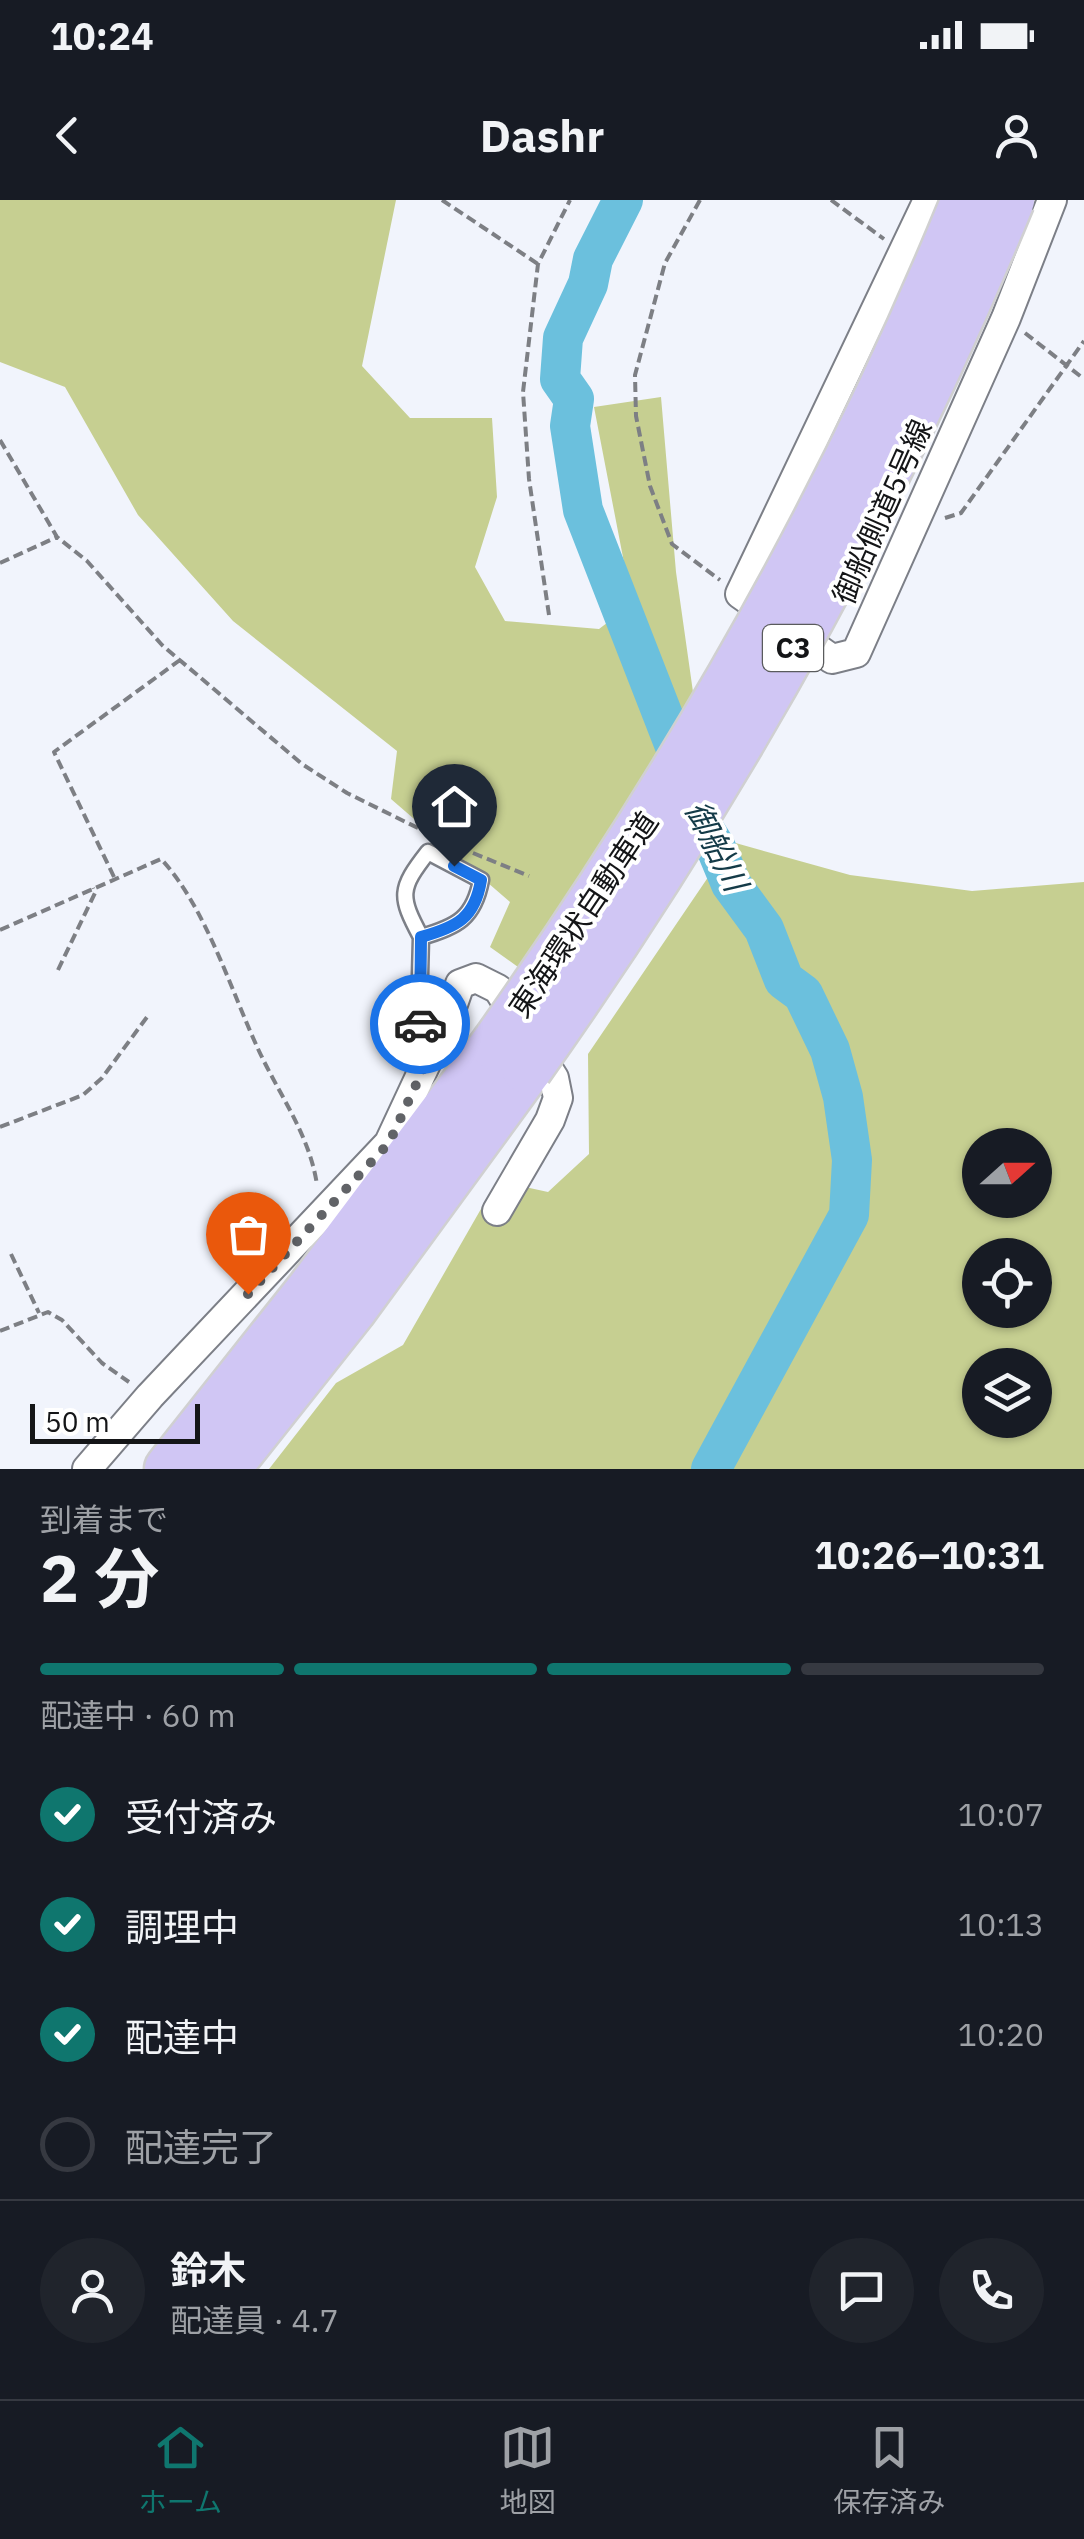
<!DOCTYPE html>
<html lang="ja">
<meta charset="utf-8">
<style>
body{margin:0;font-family:"IBM Plex Sans","Noto Sans JP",sans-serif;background:#20242c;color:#f1f3f6;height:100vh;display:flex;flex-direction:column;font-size:38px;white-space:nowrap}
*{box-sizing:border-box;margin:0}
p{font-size:32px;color:#9ea1a6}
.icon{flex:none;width:55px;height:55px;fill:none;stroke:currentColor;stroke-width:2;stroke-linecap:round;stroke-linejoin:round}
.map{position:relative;height:1269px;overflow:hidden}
.sheet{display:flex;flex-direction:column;background:#171b24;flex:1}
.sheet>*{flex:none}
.needle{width:65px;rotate:69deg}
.buttons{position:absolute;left:962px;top:928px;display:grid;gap:20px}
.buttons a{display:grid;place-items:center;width:90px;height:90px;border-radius:50%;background:#171b24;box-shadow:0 2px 8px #0004;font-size:50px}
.scale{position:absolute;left:30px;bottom:25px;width:170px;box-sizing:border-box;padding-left:10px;border:5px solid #141517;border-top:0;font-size:28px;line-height:35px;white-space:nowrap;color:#141517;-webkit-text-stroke:8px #fff;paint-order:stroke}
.pin{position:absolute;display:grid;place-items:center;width:85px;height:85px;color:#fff;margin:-102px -42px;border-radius:50% 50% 50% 0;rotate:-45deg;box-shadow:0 0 10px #0007}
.pin .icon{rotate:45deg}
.courier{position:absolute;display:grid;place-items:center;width:100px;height:100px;margin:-50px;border:8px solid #1a73e8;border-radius:50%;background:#fff;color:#222;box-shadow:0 2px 12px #0007}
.summary em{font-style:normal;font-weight:700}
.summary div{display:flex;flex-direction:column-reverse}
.summary{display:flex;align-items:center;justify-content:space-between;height:170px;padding:0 40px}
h1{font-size:65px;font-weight:700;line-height:75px}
.bar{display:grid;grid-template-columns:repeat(4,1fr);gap:15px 10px;align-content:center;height:120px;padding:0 40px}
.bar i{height:12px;border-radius:8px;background:#363941}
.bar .selected{background:#0f766e}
.bar p{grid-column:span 4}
.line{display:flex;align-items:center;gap:25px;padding:0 40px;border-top:2px solid #363941}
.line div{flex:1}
.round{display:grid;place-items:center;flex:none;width:105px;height:105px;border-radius:52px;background:#20242c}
ol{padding:0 40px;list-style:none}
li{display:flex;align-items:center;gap:30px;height:110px}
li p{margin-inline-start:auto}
li .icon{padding:10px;border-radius:50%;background:#0f766e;color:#fff;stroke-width:4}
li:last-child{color:#9ea1a6}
li i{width:55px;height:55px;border:5px solid #363941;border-radius:50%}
.status{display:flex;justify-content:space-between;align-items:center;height:70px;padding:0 50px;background:#171b24;direction:ltr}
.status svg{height:28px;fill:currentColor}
header{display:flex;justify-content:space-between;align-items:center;height:130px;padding:0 40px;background:#171b24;font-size:45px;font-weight:700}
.menu{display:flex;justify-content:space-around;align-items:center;height:140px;border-top:2px solid #363941;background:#171b24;font-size:28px;color:#9ea1a6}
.menu a{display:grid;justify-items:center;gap:5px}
.menu .selected{color:#0f766e}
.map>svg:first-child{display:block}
.green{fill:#c6cf91;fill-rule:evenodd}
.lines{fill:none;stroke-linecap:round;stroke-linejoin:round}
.river{stroke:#6bc0dd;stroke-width:40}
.service-casing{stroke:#7c7f87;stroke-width:19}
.minor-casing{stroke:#7c7f87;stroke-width:32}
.motorway-casing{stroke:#d0d0d1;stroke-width:55}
.path{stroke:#7d7f84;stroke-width:4;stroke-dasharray:10 5;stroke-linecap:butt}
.service{stroke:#fff;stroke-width:14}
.minor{stroke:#fff;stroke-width:28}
.motorway{stroke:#d0c6f4;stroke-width:50}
.motorway-bridge-casing{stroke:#d0d0d1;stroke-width:55;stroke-linecap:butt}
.motorway-bridge{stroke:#d0c6f4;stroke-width:50}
.done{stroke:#616367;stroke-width:10;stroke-dasharray:0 18}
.route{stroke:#1a73e8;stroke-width:12}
.labels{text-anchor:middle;stroke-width:8;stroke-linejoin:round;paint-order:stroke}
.shield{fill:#fff;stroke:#5a5b5d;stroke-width:2.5}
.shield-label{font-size:28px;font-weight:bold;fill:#141517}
.street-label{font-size:30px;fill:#141517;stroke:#fff}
.water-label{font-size:32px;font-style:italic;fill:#143b48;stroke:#fff}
</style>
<div class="status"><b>10:24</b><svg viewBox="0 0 49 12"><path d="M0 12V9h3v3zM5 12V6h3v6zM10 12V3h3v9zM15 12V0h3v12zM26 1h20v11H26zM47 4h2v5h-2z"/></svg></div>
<header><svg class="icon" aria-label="back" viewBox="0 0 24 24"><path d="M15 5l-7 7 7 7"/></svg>Dashr<svg class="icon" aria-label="person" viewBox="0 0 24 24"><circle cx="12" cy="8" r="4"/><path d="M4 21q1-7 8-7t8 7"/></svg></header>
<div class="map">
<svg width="1084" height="1269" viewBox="0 0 1084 1269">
<rect width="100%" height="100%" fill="#f1f4fc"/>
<!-- green -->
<path class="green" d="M 0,0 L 396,0 L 362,166 L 410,218 L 492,218 L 497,297 L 475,367 L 505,421 L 599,429 L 632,404 L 594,207 L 661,197 L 676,372 L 694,499 L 579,680 L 518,767 L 490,747 L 510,702 L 391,599 L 397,551 L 233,421 L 138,315 L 65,187 L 0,162 Z
M 732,642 L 850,675 L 972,691 L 1084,682 L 1084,1269 L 269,1269 L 336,1183 L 403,1145 L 497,981 L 548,992 L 589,954 L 588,854 ZM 980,945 L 1035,945 L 1035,1000 L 980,1000 ZM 980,1055 L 1035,1055 L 1035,1110 L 980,1110 ZM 980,1165 L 1035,1165 L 1035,1220 L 980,1220 Z"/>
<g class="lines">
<!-- river -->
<path class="river" d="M 623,0 L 593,59 L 588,84 L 563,138 L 560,179 L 574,199 L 570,226 L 583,310 L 678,554 L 683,589 L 692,610 L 716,648 L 731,684 L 764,729 L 784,780 L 803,794 L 830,850 L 843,897 L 852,960 L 849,1015 L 711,1269"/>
<!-- service casing -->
<g class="service-casing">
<path id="service" d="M 421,737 C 399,696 399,689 428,652 L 481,680 C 474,718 457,727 421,737 L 419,815 L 423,837 L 435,846"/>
</g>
<!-- minor casing -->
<g class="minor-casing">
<path id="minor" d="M 928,0 L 740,394 L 832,459 L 856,453 L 1006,118 L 1052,0
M 87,1269 L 150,1196 L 389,943 L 451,810 L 460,784 L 476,778 L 498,789 L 554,878 L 558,898 L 550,920 L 497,1011"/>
</g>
<!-- motorway casing -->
<g class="motorway-casing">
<path id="motorway" d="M 170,1269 L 312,1090 L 496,845
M 224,1269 L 351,1109 L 527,868"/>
</g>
<!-- path -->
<path class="path" d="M 442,0 L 538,64
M 700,0 L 665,63 L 635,175 L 636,216 L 650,286 L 672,344 L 720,380
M 831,0 L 884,39
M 1025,133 L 1084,179
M 0,240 L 57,337 L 87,361 L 162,445 L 302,564 L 347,593 L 428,633
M 945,318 L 961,313 L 1084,141
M 0,363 L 57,337
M 549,415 L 529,279 L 523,192 L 538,64 L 570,0
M 473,653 L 529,676
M 114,677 L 54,552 L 180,460
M 0,730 L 161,659 C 206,707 231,791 259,851 C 280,896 310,936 317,985
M 58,770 L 95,693 L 93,688
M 0,927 L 83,895 L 102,878 L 147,817
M 11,1054 L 39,1113
M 0,1131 L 48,1112 L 62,1120 L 102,1163 L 129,1182"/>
<!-- service -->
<use href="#service" class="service"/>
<!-- minor -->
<use href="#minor" class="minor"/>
<!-- motorway -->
<use href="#motorway" class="motorway"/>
<!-- motorway-bridge casing -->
<g class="motorway-bridge-casing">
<path id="motorway-bridge" d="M 496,845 C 683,581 845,300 967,0
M 527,868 C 719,597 882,308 1009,0"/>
</g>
<!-- motorway-bridge -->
<use href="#motorway-bridge" class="motorway-bridge"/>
</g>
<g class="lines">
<!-- done -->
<path class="done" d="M 248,1094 L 389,943 L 434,846 L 423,838 L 420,824"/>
<!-- route -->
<path class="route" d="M 420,824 L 421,737 C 457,727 475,718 481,680 L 454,666"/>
</g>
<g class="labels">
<!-- shield labels -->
<rect class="shield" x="763" y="425" width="60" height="46" rx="8"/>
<g class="shield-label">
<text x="793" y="458">C3</text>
</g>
<!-- street labels -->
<g class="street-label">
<text transform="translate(883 312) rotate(-66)" y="10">御船側道5号線</text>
<text transform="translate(584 715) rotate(-56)" y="10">東海環状自動車道</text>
</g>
<!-- water labels -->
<g class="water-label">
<text transform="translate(716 646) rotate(63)" y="11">御船川</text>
</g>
</g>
</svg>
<div class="buttons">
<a><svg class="needle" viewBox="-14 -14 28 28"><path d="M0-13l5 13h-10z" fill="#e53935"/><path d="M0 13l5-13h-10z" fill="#9ea1a6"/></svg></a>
<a><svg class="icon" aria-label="locate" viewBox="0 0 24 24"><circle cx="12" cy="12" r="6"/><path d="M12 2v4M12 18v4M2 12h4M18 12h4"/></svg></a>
<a><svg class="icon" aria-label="layers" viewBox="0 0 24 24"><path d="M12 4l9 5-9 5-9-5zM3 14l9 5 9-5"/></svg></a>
</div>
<div class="scale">50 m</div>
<div class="pin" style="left:248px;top:1094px;background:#ea580c"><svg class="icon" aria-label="bag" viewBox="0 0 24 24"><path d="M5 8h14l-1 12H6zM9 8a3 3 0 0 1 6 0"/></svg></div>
<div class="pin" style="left:454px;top:666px;background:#1f2937"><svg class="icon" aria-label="home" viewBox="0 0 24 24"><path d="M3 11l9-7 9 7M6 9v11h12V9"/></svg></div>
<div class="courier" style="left:420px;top:824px"><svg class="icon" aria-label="car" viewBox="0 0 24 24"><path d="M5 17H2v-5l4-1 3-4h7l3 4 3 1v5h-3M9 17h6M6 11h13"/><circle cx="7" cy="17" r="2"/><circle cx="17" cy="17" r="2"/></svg></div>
</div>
<section class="sheet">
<div class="summary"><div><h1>2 分</h1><p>到着まで</p></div><em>10:26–10:31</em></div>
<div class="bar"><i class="selected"></i><i class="selected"></i><i class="selected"></i><i></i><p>配達中 · 60 m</p></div>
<ol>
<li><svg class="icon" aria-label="check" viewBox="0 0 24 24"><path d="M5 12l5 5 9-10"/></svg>受付済み<p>10:07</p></li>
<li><svg class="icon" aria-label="check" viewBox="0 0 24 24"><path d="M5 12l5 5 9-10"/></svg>調理中<p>10:13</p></li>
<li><svg class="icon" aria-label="check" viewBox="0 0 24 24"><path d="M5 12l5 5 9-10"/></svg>配達中<p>10:20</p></li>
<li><i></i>配達完了</li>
</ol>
<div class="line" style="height:180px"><a class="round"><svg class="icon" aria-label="person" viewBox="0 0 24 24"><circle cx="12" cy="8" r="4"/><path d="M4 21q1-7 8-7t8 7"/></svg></a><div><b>鈴木</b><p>配達員 · 4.7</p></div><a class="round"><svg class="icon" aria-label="chat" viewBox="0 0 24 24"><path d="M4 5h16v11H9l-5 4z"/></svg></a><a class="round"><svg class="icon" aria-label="phone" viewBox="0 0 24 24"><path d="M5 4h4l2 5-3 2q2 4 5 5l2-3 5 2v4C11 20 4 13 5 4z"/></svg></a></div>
</section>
<nav class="menu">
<a class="selected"><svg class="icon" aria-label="home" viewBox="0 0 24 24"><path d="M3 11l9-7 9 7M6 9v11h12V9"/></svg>ホーム</a>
<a><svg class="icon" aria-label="map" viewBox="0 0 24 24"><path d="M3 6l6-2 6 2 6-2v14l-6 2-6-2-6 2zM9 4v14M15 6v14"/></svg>地図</a>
<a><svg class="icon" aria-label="saved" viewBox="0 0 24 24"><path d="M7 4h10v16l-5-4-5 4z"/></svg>保存済み</a>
</nav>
